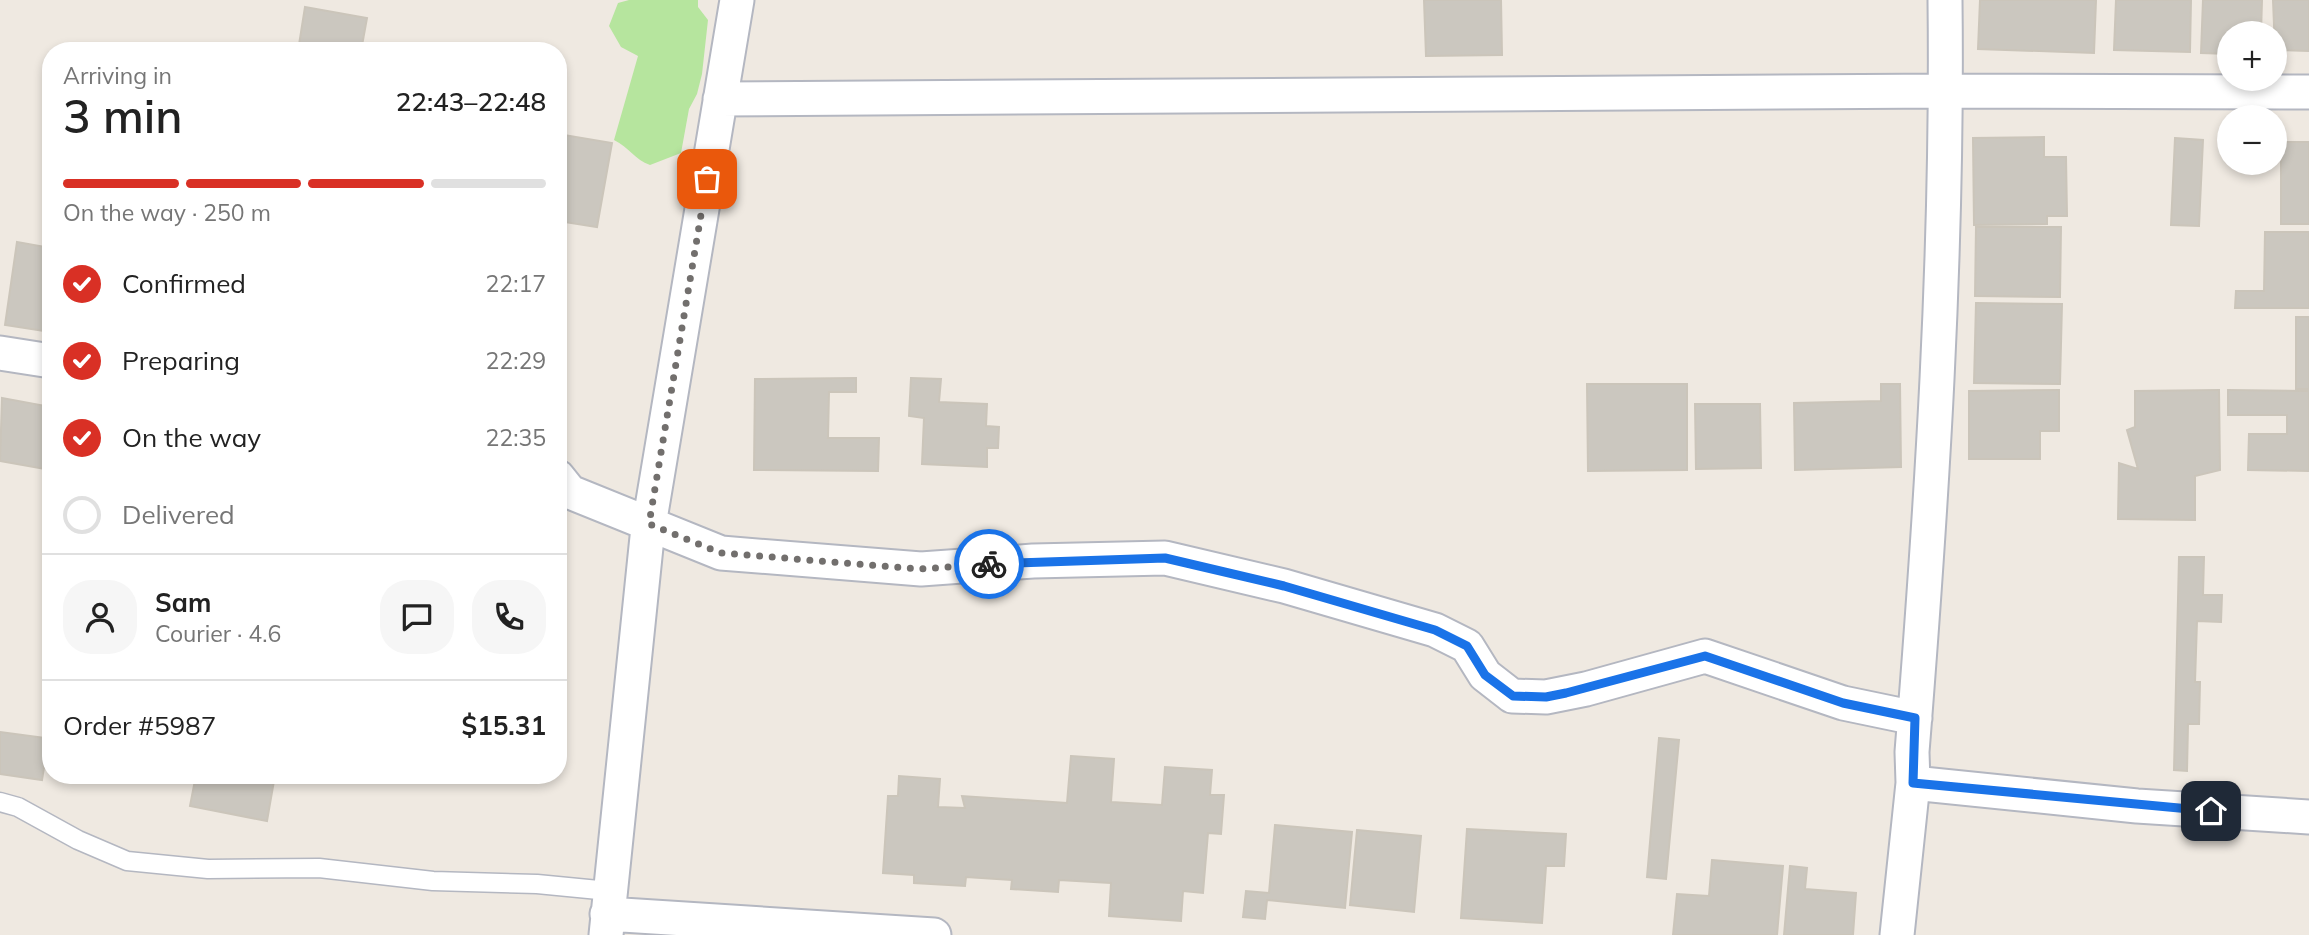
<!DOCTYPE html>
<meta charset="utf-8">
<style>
body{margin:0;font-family:Mulish,sans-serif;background:#f6f6f6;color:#222;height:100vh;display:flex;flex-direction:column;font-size:26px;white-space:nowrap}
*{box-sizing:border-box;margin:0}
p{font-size:23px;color:#767676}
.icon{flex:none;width:38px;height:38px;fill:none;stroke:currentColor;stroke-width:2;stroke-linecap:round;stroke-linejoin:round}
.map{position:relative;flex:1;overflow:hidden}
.sheet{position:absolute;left:42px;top:42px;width:525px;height:742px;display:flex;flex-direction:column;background:#fff;border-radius:28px;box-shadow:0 4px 10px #0003}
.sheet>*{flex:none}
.tools{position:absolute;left:2217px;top:21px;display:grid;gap:14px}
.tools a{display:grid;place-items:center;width:70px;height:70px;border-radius:50%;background:#fff;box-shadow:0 4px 10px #0003;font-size:35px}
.pin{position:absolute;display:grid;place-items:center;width:60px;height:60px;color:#fff;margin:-30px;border-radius:14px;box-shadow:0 4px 10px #0006}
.courier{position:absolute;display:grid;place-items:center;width:70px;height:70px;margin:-35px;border:5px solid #1a73e8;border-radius:50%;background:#fff;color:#222;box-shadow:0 2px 9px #0007}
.head em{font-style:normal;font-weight:600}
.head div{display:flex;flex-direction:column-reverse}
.head{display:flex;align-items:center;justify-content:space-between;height:119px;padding:0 21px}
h1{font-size:46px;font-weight:600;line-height:52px}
.bar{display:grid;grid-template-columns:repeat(4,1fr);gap:10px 7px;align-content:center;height:84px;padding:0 21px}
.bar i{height:9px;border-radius:5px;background:#e0e0e0}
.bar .current{background:#d93025}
.bar p{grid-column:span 4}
.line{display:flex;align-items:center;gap:18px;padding:0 21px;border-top:2px solid #e0e0e0}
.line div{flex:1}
.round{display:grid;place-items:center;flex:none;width:74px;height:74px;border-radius:28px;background:#f6f6f6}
ol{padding:0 21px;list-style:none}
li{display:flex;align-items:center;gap:21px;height:77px}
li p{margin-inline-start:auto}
li .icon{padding:7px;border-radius:50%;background:#d93025;color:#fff;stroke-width:4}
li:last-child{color:#767676}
li i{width:38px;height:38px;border:4px solid #e0e0e0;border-radius:50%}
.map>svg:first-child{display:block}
.green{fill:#b6e59e}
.building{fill:#cbc7bf;stroke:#cbc5ba;stroke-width:2}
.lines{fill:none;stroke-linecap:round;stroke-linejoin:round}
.service-casing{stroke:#b4b7c1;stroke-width:21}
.minor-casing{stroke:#b4b7c1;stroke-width:37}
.service{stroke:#fff;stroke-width:18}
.minor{stroke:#fff;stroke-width:33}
.done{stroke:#726f6d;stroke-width:7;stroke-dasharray:0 12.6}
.route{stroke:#1a73e8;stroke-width:9}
</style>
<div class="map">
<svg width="2309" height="935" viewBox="0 0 2309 935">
<rect width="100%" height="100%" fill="#efe9e1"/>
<!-- green -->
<path class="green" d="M 629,0 L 698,0 L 698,7 L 708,20 L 702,74 L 697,94 L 689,109 L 681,153 L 650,165 C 635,160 629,147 614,140 L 638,56 L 621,47 L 609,26 L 618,3 Z"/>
<!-- building -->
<path class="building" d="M 1424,0 L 1501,0 L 1502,55 L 1426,56 Z
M 1980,0 L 2096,0 L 2094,53 L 1978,49 Z
M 2116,0 L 2191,0 L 2190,52 L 2114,50 Z
M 2203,0 L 2262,0 L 2261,33 L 2230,33 L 2230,54 L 2201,53 Z
M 2273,0 L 2309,0 L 2309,51 L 2275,50 Z
M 305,7 L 367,18 L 361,51 L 298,51 Z
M 558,134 L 612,143 L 597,227 L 558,221 Z
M 2044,137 L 2044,157 L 2066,157 L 2067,216 L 2047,216 L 2047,224 L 1974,225 L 1973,138 Z
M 2175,138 L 2203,140 L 2199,226 L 2171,225 Z
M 2281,142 L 2309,142 L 2309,224 L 2281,224 Z
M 1976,227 L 2061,227 L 2060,297 L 1975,296 Z
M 2265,232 L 2309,232 L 2309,308 L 2235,308 L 2236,291 L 2264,291 Z
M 17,242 L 51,248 L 51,332 L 5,325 Z
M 1976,303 L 2062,304 L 2060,384 L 1974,383 Z
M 2296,317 L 2309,317 L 2309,389 L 2296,389 Z
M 856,378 L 856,392 L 829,392 L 828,438 L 879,438 L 878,471 L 754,470 L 755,379 Z
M 911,378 L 941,379 L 939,402 L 987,404 L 986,426 L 999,427 L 998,448 L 987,448 L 987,467 L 922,464 L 924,418 L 909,416 Z
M 1587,384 L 1687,384 L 1687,470 L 1588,471 Z
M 1881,384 L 1900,384 L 1901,467 L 1795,470 L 1794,403 L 1881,401 Z
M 2059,390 L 2059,431 L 2040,431 L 2040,459 L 1969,459 L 1969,391 Z
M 2219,390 L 2220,470 L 2195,476 L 2195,520 L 2118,519 L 2119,463 L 2138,469 L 2127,430 L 2135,427 L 2135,391 Z
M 2228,390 L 2309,391 L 2309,471 L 2248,470 L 2249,434 L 2287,434 L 2287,415 L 2228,415 Z
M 2,398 L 51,407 L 51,470 L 0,461 Z
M 1695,404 L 1760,404 L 1761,468 L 1696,469 Z
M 2179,557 L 2204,557 L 2203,595 L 2222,595 L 2221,622 L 2197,621 L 2195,682 L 2200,682 L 2199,724 L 2188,724 L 2187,771 L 2174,770 Z
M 0,732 L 45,738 L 49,736 L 42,780 L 0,774 Z
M 1659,738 L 1679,740 L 1666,879 L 1647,877 Z
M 1071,756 L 1114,759 L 1111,802 L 1162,805 L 1165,767 L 1212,770 L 1210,795 L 1224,795 L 1221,834 L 1208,833 L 1203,893 L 1183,891 L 1181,921 L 1109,916 L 1111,883 L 1059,880 L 1058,892 L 1011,889 L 1012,880 L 966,877 L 965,886 L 914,883 L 914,875 L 883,873 L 888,796 L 898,796 L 899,776 L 940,779 L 938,807 L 965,808 L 962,796 L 1067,803 Z
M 196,775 L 275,775 L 267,821 L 190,806 Z
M 1275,825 L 1352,832 L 1345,908 L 1267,900 L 1265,919 L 1243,917 L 1246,891 L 1269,893 Z
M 1467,829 L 1566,834 L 1564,866 L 1546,866 L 1542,923 L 1461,918 Z
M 1357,830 L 1421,836 L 1414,912 L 1350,905 Z
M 1712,860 L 1783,866 L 1777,935 L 1673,935 L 1677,894 L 1709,896 Z
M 1790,866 L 1807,868 L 1805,889 L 1856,893 L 1853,935 L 1784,935 Z"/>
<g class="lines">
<!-- service casing -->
<g class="service-casing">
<path id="service" d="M 0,802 L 18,807 L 78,840 L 127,861 L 208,869 L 319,868 L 433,881 L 537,884 L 609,891"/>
</g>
<!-- minor casing -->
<g class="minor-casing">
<path id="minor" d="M 720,99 L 1946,91 L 2309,92
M 0,353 L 51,361
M 558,477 L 570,492 L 721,553 L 921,569 L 1033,561 L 1165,558 L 1284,586 L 1435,630 L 1467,646 L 1485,675 L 1512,696 L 1546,697 L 1586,689 L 1705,656 L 1843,703 L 1915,718
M 1913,783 L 2137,806 L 2309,817
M 607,914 L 934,935
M 606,935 L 647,537 L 737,0
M 1897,935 L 1913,783 L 1912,752 C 1932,502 1948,251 1945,0"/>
</g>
<!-- service -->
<use href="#service" class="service"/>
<!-- minor -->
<use href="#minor" class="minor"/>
</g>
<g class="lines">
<!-- done -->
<path class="done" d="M 707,179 L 649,524 L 721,553 L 920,569 L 989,564"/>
<!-- route -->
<path class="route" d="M 989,564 L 1165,558 L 1284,586 L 1435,630 L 1467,646 L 1485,675 L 1513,696 L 1546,697 L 1566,693 L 1705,656 L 1843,703 L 1915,718 L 1913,783 L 2211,811"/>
</g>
</svg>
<div class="tools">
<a>+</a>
<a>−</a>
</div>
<div class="pin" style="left:707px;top:179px;background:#ea580c"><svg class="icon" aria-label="bag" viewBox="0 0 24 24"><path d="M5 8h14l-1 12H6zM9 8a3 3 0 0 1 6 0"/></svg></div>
<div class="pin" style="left:2211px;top:811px;background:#1f2937"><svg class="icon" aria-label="home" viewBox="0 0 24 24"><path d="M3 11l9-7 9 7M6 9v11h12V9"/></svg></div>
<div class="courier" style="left:989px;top:564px"><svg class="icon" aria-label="bike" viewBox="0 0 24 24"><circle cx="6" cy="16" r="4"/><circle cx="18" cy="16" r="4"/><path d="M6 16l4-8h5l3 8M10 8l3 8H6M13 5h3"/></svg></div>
<section class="sheet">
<div class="head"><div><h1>3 min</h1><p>Arriving in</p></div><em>22:43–22:48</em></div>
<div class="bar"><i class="current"></i><i class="current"></i><i class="current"></i><i></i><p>On the way · 250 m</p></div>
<ol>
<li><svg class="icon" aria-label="check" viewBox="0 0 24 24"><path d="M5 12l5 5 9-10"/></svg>Confirmed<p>22:17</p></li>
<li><svg class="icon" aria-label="check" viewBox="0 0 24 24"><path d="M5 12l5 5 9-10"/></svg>Preparing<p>22:29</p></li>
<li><svg class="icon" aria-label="check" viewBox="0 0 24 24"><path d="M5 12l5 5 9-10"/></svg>On the way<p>22:35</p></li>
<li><i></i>Delivered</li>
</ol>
<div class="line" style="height:126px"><a class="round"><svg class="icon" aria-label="person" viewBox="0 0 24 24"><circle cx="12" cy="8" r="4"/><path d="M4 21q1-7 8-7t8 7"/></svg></a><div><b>Sam</b><p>Courier · 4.6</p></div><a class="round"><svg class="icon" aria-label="chat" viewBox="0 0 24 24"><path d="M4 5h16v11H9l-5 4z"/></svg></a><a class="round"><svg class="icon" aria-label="phone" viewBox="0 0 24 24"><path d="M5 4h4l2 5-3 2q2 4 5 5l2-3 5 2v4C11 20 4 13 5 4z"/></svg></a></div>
<div class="line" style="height:91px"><div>Order #5987</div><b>$15.31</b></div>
</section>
</div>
